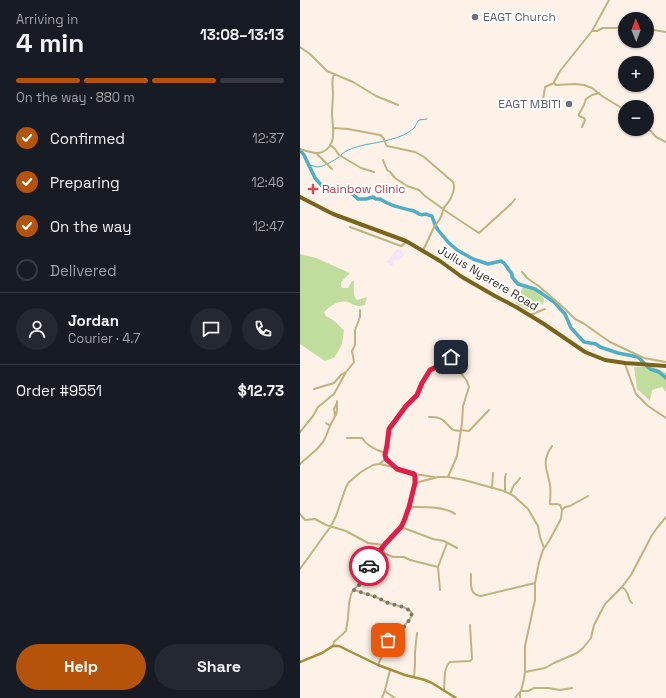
<!DOCTYPE html>
<meta charset="utf-8">
<style>
body{margin:0;font-family:"Space Grotesk",sans-serif;background:#242831;color:#f1f3f6;height:100vh;display:flex;flex-direction:column;font-size:15px;white-space:nowrap}
*{box-sizing:border-box;margin:0}
p{font-size:13px;color:#9ea1a6}
.icon{flex:none;width:22px;height:22px;fill:none;stroke:currentColor;stroke-width:2;stroke-linecap:round;stroke-linejoin:round}
.map{position:relative;flex:1;overflow:hidden}
.details{display:flex;flex-direction:column;background:#171b24;width:300px}
.details>*{flex:none}
.needle{width:26px;rotate:359deg}
.tools{position:absolute;left:318px;top:12px;display:grid;gap:8px}
.tools a{display:grid;place-items:center;width:36px;height:36px;border-radius:50%;background:#171b24;box-shadow:0 1px 3px #0004;font-size:20px}
.pin{position:absolute;display:grid;place-items:center;width:34px;height:34px;color:#fff;margin:-17px;border-radius:8px;box-shadow:0 2px 6px #0006}
.courier{position:absolute;display:grid;place-items:center;width:40px;height:40px;margin:-20px;border:3px solid #e11d48;border-radius:50%;background:#fff;color:#222;box-shadow:0 1px 5px #0007}
.summary em{font-style:normal;font-weight:700}
.summary div{display:flex;flex-direction:column-reverse}
.summary{display:flex;align-items:center;justify-content:space-between;height:68px;padding:0 16px}
h1{font-size:26px;font-weight:700;line-height:30px}
.bar{display:grid;grid-template-columns:repeat(4,1fr);gap:6px 4px;align-content:center;height:48px;padding:0 16px}
.bar i{height:5px;border-radius:3px;background:#363941}
.bar .active{background:#b45309}
.bar p{grid-column:span 4}
.line{display:flex;align-items:center;gap:10px;padding:0 16px;border-top:1px solid #363941}
.line div{flex:1}
.round{display:grid;place-items:center;flex:none;width:42px;height:42px;border-radius:21px;background:#242831}
ol{padding:0 16px;list-style:none}
li{display:flex;align-items:center;gap:12px;height:44px}
li p{margin-inline-start:auto}
li .icon{padding:4px;border-radius:50%;background:#b45309;color:#fff;stroke-width:4}
li:last-child{color:#9ea1a6}
li i{width:22px;height:22px;border:2px solid #363941;border-radius:50%}
.button{display:flex;gap:8px;margin-top:auto;padding:8px 16px}
.button a{flex:1;height:46px;border-radius:24px;background:#b45309;color:#fff;font-size:16px;font-weight:700;line-height:46px;text-align:center}
.button a+a{background:#242831;color:#f1f3f6}
main{display:flex;flex:1;min-height:0}
.map>svg:first-child{display:block}
.industrial{fill:#f5e4f7}
.green{fill:#c1dd9e}
.lines{fill:none;stroke-linecap:round;stroke-linejoin:round}
.stream{stroke:#4cafc6;stroke-width:1}
.river{stroke:#4cafc6;stroke-width:3.5}
.street{stroke:#c1b27e;stroke-width:2}
.secondary{stroke:#a7903c;stroke-width:2.5}
.highway{stroke:#79651a;stroke-width:4}
.done{stroke:#7f756b;stroke-width:4;stroke-dasharray:0 7.2}
.route{stroke:#e11d48;stroke-width:5}
.worship-dot{fill:#6b7280;stroke:#fff;stroke-width:1.5}
.health-dot{fill:#e0444e;stroke:#fff;stroke-width:1.5}
.labels{text-anchor:middle;stroke-width:4;stroke-linejoin:round;paint-order:stroke}
.worship-label{font-size:12px;fill:#5b616d;stroke:#fff;text-anchor:start}
.health-label{font-size:12px;fill:#be3a42;stroke:#fff;text-anchor:start}
.street-label{font-size:12px;fill:#3b3127;stroke:#fff}
</style>
<main>
<section class="details">
<div class="summary"><div><h1>4 min</h1><p>Arriving in</p></div><em>13:08–13:13</em></div>
<div class="bar"><i class="active"></i><i class="active"></i><i class="active"></i><i></i><p>On the way · 880 m</p></div>
<ol>
<li><svg class="icon" aria-label="check" viewBox="0 0 24 24"><path d="M5 12l5 5 9-10"/></svg>Confirmed<p>12:37</p></li>
<li><svg class="icon" aria-label="check" viewBox="0 0 24 24"><path d="M5 12l5 5 9-10"/></svg>Preparing<p>12:46</p></li>
<li><svg class="icon" aria-label="check" viewBox="0 0 24 24"><path d="M5 12l5 5 9-10"/></svg>On the way<p>12:47</p></li>
<li><i></i>Delivered</li>
</ol>
<div class="line" style="height:72px"><a class="round"><svg class="icon" aria-label="person" viewBox="0 0 24 24"><circle cx="12" cy="8" r="4"/><path d="M4 21q1-7 8-7t8 7"/></svg></a><div><b>Jordan</b><p>Courier · 4.7</p></div><a class="round"><svg class="icon" aria-label="chat" viewBox="0 0 24 24"><path d="M4 5h16v11H9l-5 4z"/></svg></a><a class="round"><svg class="icon" aria-label="phone" viewBox="0 0 24 24"><path d="M5 4h4l2 5-3 2q2 4 5 5l2-3 5 2v4C11 20 4 13 5 4z"/></svg></a></div>
<div class="line" style="height:52px"><div>Order #9551</div><b>$12.73</b></div>
<div class="button"><a>Help</a><a>Share</a></div>
</section>
<div class="map">
<svg width="366" height="698" viewBox="0 0 366 698">
<rect width="100%" height="100%" fill="#fef2e8"/>
<!-- industrial -->
<path class="industrial" d="M 97,249 L 102,250 L 102,252 L 104,255 L 98,261 L 96,259 L 93,261 L 94,263 L 92,266 L 86,262 Z"/>
<!-- green -->
<path class="green" d="M 0,254 L 16,258 L 50,273 L 41,282 L 41,287 L 44,288 L 48,288 L 52,281 L 54,281 C 54,287 52,295 57,300 L 67,297 L 65,305 C 59,307 55,306 50,303 C 40,298 30,306 24,312 L 26,316 L 33,320 L 44,330 L 42,344 L 35,357 L 25,361 L 0,344 Z
M 223,287 L 235,290 L 244,299 L 243,305 L 238,301 L 231,312 L 215,303 Z
M 334,367 L 354,367 L 366,373 L 366,392 L 362,387 L 352,390 L 350,401 L 337,389 Z"/>
<g class="lines">
<!-- stream -->
<path class="stream" d="M 41,155 C 47,149 56,147 64,145 C 79,142 103,139 114,128 C 116,125 117,122 119,120 L 127,119
M 9,165 C 12,165 15,167 18,167 C 25,166 33,161 39,157"/>
<!-- river -->
<path class="river" d="M 0,150 L 4,155 L 15,178 L 23,187 C 38,187 47,188 58,199 L 66,199 L 73,197 L 76,199 L 80,199 C 91,206 98,207 110,210 C 114,210 116,212 119,214 C 125,216 121,214 126,214 C 128,215 130,216 132,216 L 135,225 L 138,230 L 148,242 L 157,250 L 173,259 L 188,264 L 201,261 L 204,263 L 212,274 L 212,277 L 218,284 L 235,289 L 254,302 L 265,314 L 271,328 L 284,342 L 296,344 L 300,347 L 318,353 L 338,357 L 350,369 L 359,372 L 366,378"/>
<!-- street -->
<path class="street" d="M 309,0 L 292,31 L 260,71 L 254,82 L 254,83 L 256,85 L 275,84 L 284,85 L 292,88 L 302,96 L 325,110
M 347,29 L 366,32
M 292,31 L 297,31 L 303,28 L 316,28 L 325,26
M 0,47 L 10,54 L 27,71 L 53,82 L 76,96 L 91,102 L 98,105
M 243,100 L 245,87 L 254,83
M 282,127 L 285,120 L 284,118 L 279,116 L 279,114 L 284,105 L 286,99 L 292,95 L 299,93
M 347,127 L 356,137 L 366,142
M 33,128 L 48,129 L 80,135 C 85,137 84,142 87,146 L 115,152 L 124,157 L 153,182 C 157,191 149,202 143,209
M 30,145 L 35,149 L 39,155 L 61,168 L 74,172
M 0,149 C 10,152 21,157 29,147 C 31,144 33,140 33,136 C 34,129 32,122 32,114 C 32,107 33,100 33,93 C 33,86 31,80 34,74
M 17,154 L 32,169
M 83,160 L 87,170 L 90,172 L 95,178 L 107,186 L 119,190 L 125,196 L 143,209 C 143,217 137,223 133,229 C 130,236 127,243 123,250
M 144,210 L 179,233 L 211,204 L 215,199
M 50,227 L 101,246 L 103,245 L 106,242
M 222,272 L 227,278 L 240,287 L 265,309 L 275,319 L 283,323 L 310,342 L 344,358 L 366,362
M 230,315 L 245,309
M 325,364 L 336,394 L 348,406 L 366,418
M 14,389 L 34,383 L 41,375 L 46,372 L 54,362 L 52,351 L 55,345 L 55,330 L 60,317 L 60,310
M 36,415 L 37,409 L 37,403
M 129,417 C 143,416 144,422 153,430 L 161,431
M 30,426 L 35,416 L 34,409 L 37,403 L 37,401
M 161,430 L 169,431 L 189,410
M 0,432 L 13,416 L 18,407 L 34,394 L 46,372
M 47,438 L 62,438 C 67,446 76,450 85,453
M 0,464 L 17,449 L 23,442 L 26,436 L 30,426 L 26,423
M 80,464 L 93,467
M 115,474 L 134,477
M 148,477 L 157,456 L 162,423 L 163,406 L 169,387 L 167,381 L 155,366
M 115,483 L 138,477 L 148,477 L 164,480 L 204,491 L 214,496 L 228,509 L 238,526 L 240,537 L 244,548
M 192,488 L 193,473
M 205,492 L 205,477 L 206,474
M 210,494 L 214,485 L 218,481 L 220,478
M 109,507 C 121,507 145,506 155,514
M 262,510 L 265,507 L 270,506 L 288,496
M 0,514 L 5,520 L 15,519 L 26,525 L 46,531 L 68,543 L 85,545
M 101,527 L 133,539 L 144,541 L 157,548
M 83,548 L 84,553 L 93,557 L 104,557 L 110,560 L 138,567
M 0,569 L 31,526 L 36,516 L 46,487 L 49,482 L 61,472 L 73,465 L 79,464 L 86,459
M 171,574 C 171,584 169,595 181,596 L 235,583
M 322,587 C 331,593 326,598 332,603
M 54,590 L 76,597 L 88,603 L 103,607 L 109,610 L 111,612 L 112,615 L 110,619 L 91,641 L 84,651 L 78,665
M 140,590 L 138,567 L 147,543
M 87,630 L 89,633 L 88,640 L 89,644
M 33,646 L 34,642 L 46,631 L 48,618 L 49,604 L 51,594 L 54,589 L 62,582 L 70,565 L 85,545 L 101,527 L 104,521 L 109,507 L 115,483 L 115,475 L 112,473 L 97,469 L 86,459 L 85,455 L 87,445 L 89,428 L 101,414 L 106,406 L 117,395 L 122,383 L 130,370 L 149,361 L 153,353
M 225,672 L 245,668 L 254,663 L 277,653 L 283,648 L 291,638 L 294,625 L 305,604 L 322,587 L 331,575 L 352,535 L 357,528 L 366,517
M 114,677 L 115,664 L 115,652 L 117,633
M 85,690 L 86,692 L 95,698
M 144,691 C 145,682 143,668 150,662 L 170,661 L 172,659 L 170,625
M 221,691 L 228,691 L 234,688 L 248,688 L 260,690 L 272,688
M 82,698 L 85,690 L 90,670
M 215,698 L 221,691 L 224,679 L 225,672 L 225,646 L 235,600 L 235,583 L 239,562 L 243,550 L 249,541 L 261,519 L 262,510 L 260,505 C 256,503 253,505 250,504 C 250,497 251,491 250,485 C 247,468 241,462 252,446
M 220,698 L 220,693"/>
<!-- secondary -->
<path class="secondary" d="M 0,662 L 22,653 L 33,646 L 39,646 L 78,665 L 105,675 L 125,680 L 132,683 L 156,698"/>
<!-- highway -->
<path class="highway" d="M 0,197 L 33,214 L 106,241 L 140,261 L 162,277 L 195,296 L 216,307 L 244,324 L 285,352 L 305,360 L 325,363 L 366,366"/>
</g>
<g class="lines">
<!-- done -->
<path class="done" d="M 69,566 L 62,582 L 54,590 L 76,597 L 88,603 L 103,607 L 109,610 L 112,612 C 111,623 95,635 89,644 L 88,640"/>
<!-- route -->
<path class="route" d="M 69,566 L 85,544 L 101,527 L 104,521 L 109,507 L 115,483 L 115,477 L 114,474 L 97,469 L 86,459 L 85,455 L 87,445 L 89,429 L 106,406 L 117,395 L 122,383 L 130,370 L 149,361 L 151,357"/>
</g>
<!-- markers -->
<g class="worship-dot">
<circle cx="175" cy="17" r="4"/>
<circle cx="269" cy="104" r="4"/>
</g>
<path class="health-dot" d="M11 183h4v4h4v4h-4v4h-4v-4h-4v-4h4z"/>
<g class="labels">
<!-- worship labels -->
<g class="worship-label">
<text x="183" y="21">EAGT Church</text>
<text x="261" y="108" text-anchor="end">EAGT MBITI</text>
</g>
<!-- health labels -->
<g class="health-label">
<text x="22" y="193">Rainbow Clinic</text>
</g>
<!-- street labels -->
<g class="street-label">
<text transform="translate(188 278) rotate(31)" y="4">Julius Nyerere Road</text>
</g>
</g>
</svg>
<div class="tools">
<a><svg class="needle" viewBox="-14 -14 28 28"><path d="M0-13l5 13h-10z" fill="#e53935"/><path d="M0 13l5-13h-10z" fill="#9ea1a6"/></svg></a>
<a>+</a>
<a>−</a>
</div>
<div class="pin" style="left:88px;top:640px;background:#ea580c"><svg class="icon" aria-label="bag" viewBox="0 0 24 24"><path d="M5 8h14l-1 12H6zM9 8a3 3 0 0 1 6 0"/></svg></div>
<div class="pin" style="left:151px;top:357px;background:#1f2937"><svg class="icon" aria-label="home" viewBox="0 0 24 24"><path d="M3 11l9-7 9 7M6 9v11h12V9"/></svg></div>
<div class="courier" style="left:69px;top:566px"><svg class="icon" aria-label="car" viewBox="0 0 24 24"><path d="M5 17H2v-5l4-1 3-4h7l3 4 3 1v5h-3M9 17h6M6 11h13"/><circle cx="7" cy="17" r="2"/><circle cx="17" cy="17" r="2"/></svg></div>
</div>
</main>
